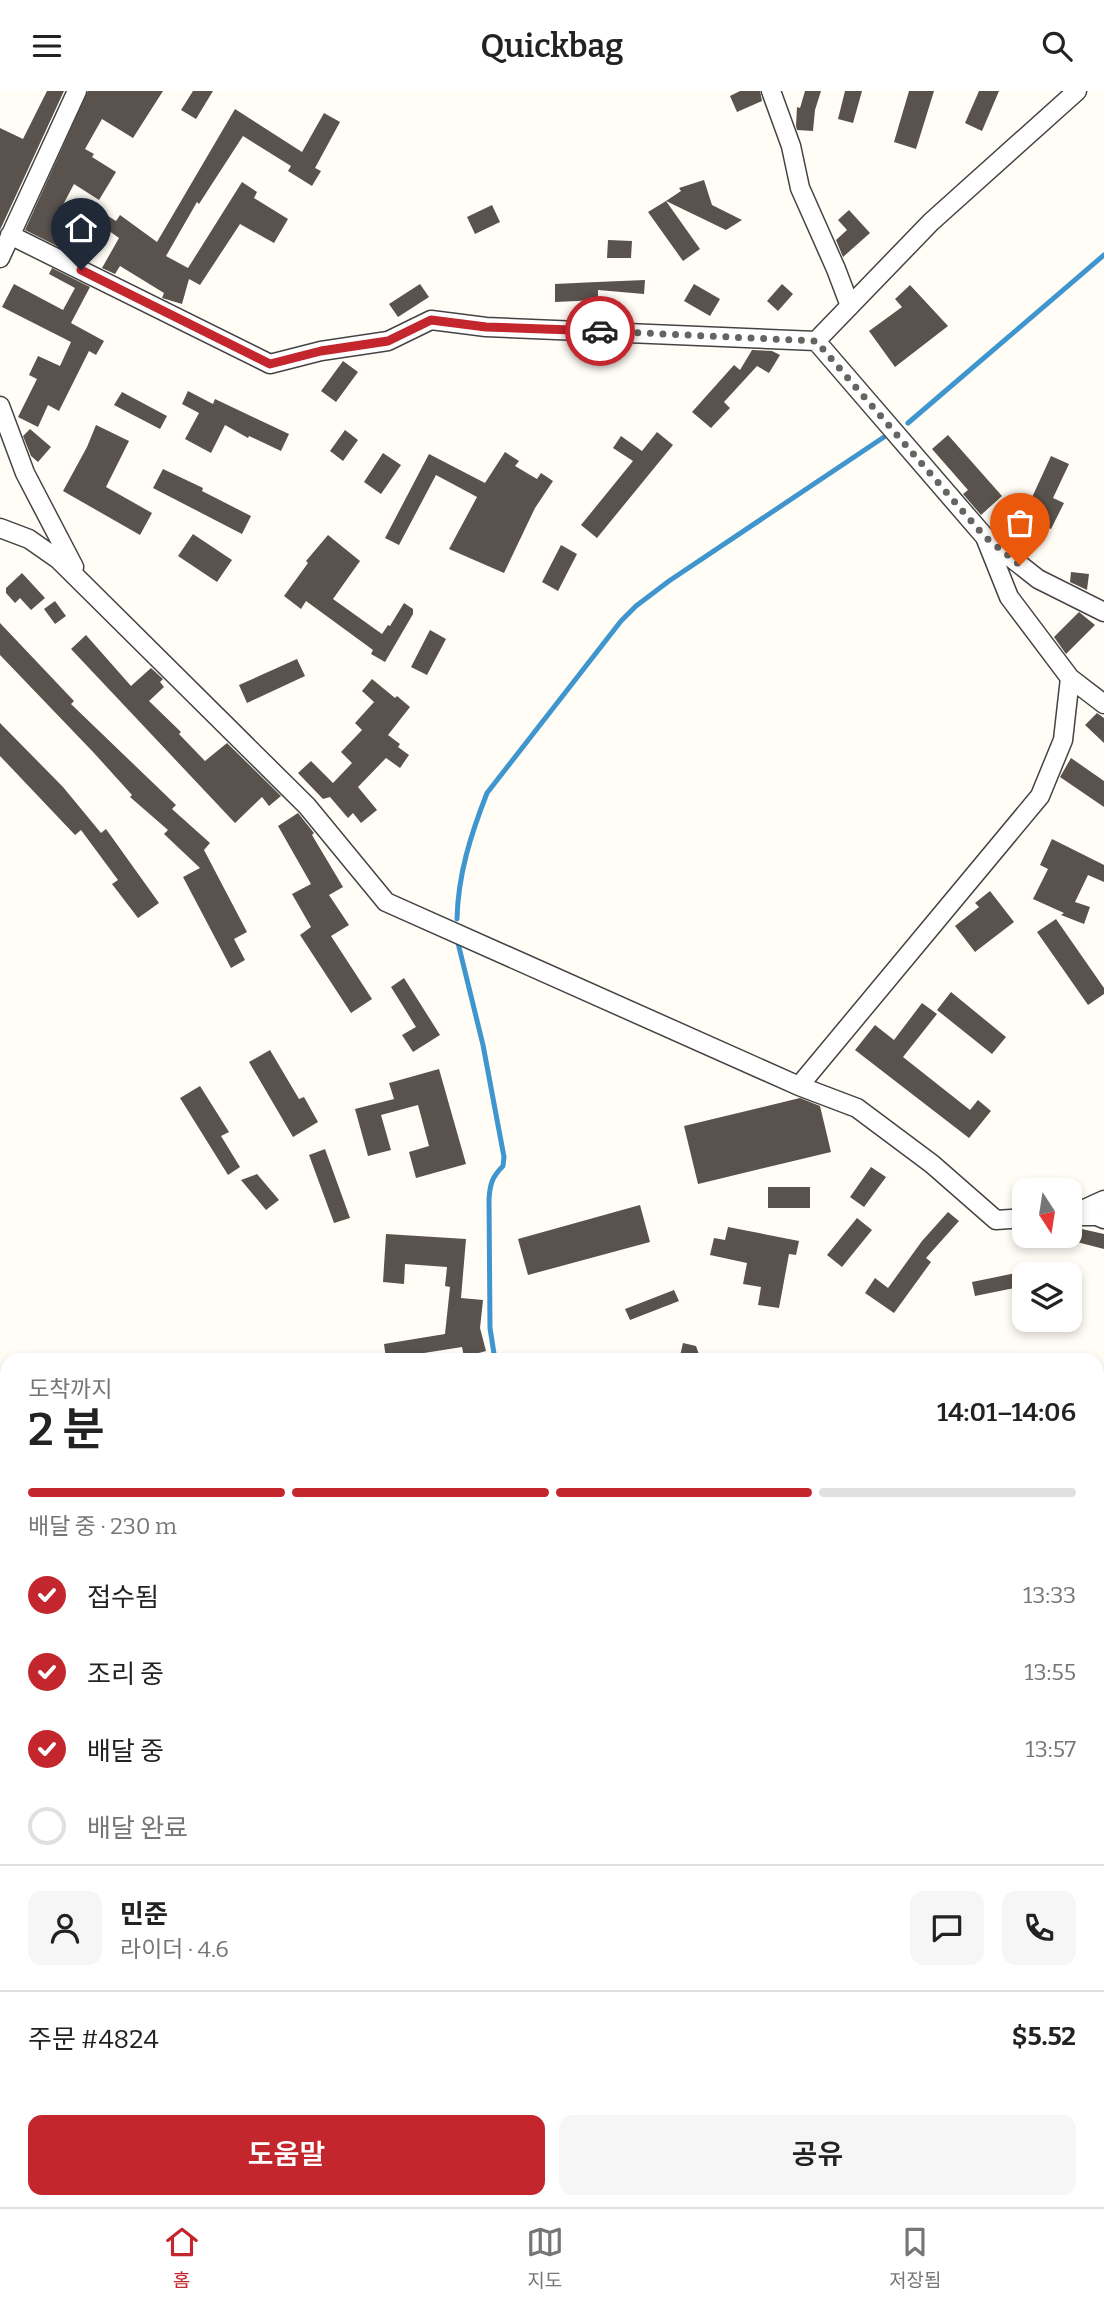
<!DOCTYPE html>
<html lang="ko">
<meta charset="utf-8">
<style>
body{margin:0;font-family:Bitter,"Noto Sans KR",serif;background:#f6f6f6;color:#222;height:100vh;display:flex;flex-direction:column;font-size:26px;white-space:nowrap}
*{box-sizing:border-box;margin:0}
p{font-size:23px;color:#767676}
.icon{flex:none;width:38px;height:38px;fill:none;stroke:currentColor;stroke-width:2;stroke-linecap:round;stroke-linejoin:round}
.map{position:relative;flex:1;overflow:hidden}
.details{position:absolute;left:0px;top:1262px;width:1104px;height:856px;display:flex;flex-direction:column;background:#fff;border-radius:21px 21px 0 0;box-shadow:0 4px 10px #0003}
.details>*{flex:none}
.needle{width:46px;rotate:168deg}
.controls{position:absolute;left:1012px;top:1087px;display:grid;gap:14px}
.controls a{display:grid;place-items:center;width:70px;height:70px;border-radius:14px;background:#fff;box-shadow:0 4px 10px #0003;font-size:35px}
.pin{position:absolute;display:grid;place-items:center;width:60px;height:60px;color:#fff;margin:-72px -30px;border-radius:50% 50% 50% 0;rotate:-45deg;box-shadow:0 0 7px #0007}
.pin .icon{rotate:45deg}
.courier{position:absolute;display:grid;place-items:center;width:70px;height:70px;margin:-35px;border:5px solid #c4262e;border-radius:50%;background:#fff;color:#222;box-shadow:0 2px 9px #0007}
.head em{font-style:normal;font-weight:600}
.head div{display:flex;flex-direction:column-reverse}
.head{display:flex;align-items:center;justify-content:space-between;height:119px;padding:0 28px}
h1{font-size:46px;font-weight:600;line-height:52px}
.bar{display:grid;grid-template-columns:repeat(4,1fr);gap:10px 7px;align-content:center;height:84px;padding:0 28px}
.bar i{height:9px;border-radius:5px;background:#e0e0e0}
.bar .current{background:#c4262e}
.bar p{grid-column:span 4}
.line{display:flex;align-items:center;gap:18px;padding:0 28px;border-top:2px solid #e0e0e0}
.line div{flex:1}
.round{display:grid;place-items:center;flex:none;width:74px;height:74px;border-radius:14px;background:#f6f6f6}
ol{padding:0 28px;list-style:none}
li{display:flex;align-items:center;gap:21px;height:77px}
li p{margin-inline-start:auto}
li .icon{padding:7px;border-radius:50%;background:#c4262e;color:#fff;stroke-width:4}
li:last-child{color:#767676}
li i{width:38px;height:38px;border:4px solid #e0e0e0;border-radius:50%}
.action{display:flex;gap:14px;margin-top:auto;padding:14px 28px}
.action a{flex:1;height:80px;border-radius:14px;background:#c4262e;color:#fff;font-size:28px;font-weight:600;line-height:80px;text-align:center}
.action a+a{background:#f6f6f6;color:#222}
header{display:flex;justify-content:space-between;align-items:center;height:91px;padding:0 28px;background:#fff;font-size:32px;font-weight:600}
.tab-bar{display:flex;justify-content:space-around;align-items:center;height:98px;border-top:2px solid #e0e0e0;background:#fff;font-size:19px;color:#767676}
.tab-bar a{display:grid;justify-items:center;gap:4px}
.tab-bar .current{color:#c4262e}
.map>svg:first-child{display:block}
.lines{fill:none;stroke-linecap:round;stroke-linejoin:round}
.stream{stroke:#3f96cf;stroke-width:5}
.building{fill:#5a524d}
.street-casing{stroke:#444;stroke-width:21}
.street{stroke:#fff;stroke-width:18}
.done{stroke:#646461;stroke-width:7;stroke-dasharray:0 12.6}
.route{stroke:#c4262e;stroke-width:9}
</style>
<header><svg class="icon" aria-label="menu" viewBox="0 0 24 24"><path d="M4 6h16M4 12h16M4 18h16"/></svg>Quickbag<svg class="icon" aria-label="search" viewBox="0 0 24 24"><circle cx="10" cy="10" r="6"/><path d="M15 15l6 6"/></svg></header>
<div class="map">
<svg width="1104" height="2116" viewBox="0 0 1104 2116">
<rect width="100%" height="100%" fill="#fffdf5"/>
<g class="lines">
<!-- stream -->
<path class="stream" d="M 908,332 L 1104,164
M 457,828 C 458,783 471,743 487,702 L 621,530 L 636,515 L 669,490 L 890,342
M 458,852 L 483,954 L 504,1066 L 503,1075 C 492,1086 490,1093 489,1108 L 490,1237 L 495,1269"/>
</g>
<!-- building -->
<path class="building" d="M 47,0 L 64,0 L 0,139 L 0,37 L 23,48 Z
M 88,0 L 163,0 L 133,47 L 102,28 L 85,58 L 94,63 L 92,66 L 116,81 L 99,109 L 74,93 L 56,127 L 80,140 L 69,161 L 25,139 Z
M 193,0 L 213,0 L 196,28 L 181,19 Z
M 740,0 L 760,0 L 762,10 L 737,21 L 730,5 Z
M 805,0 L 821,0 L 815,19 L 813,40 L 797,39 L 796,35 L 797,16 L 800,17 Z
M 845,0 L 862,0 L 853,32 L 838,28 Z
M 909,0 L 934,0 L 916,58 L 894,51 Z
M 979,0 L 999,0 L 982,40 L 965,32 Z
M 235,18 L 302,61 L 324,22 L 340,31 L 315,77 L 321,80 L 312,95 L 288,80 L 291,75 L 243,45 L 199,113 L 197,111 L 166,165 L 188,177 L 242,91 L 257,101 L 254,107 L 288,128 L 274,152 L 240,133 L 200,194 L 189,188 L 182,213 L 162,207 L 164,202 L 120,175 L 115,183 L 102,177 L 119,147 L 98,132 L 91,142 L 81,136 L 88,125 L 83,121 L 89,113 L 116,130 L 120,124 L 157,151 Z
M 704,89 L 712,114 L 742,129 L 726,139 L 666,110 L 681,100 L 679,97 Z
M 666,110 L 700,158 L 683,170 L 648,121 Z
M 492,114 L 500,131 L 475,143 L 467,126 Z
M 849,119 L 870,142 L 843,166 L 836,149 L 847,139 L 838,129 Z
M 608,149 L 632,150 L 631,167 L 607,167 Z
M 52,177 L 90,196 L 71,232 L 104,250 L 96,264 L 89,260 L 59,320 L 48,314 L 38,336 L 18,326 L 37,288 L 29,284 L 38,265 L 60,275 L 71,251 L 2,216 L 14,193 L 63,219 L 75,197 L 49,183 Z
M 645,189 L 644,203 L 598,199 L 598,209 L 555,211 L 555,193 L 597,191 L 597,195 L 597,191 Z
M 420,193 L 429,206 L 398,226 L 389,213 Z
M 694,193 L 720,208 L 710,225 L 684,210 Z
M 782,193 L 793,203 L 778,220 L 767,210 Z
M 910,194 L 948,235 L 895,276 L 869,240 L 902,216 L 895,208 Z
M 752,259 L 772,260 L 780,264 L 769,282 L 757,275 L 724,311 L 730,317 L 711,337 L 692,321 L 734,274 L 740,279 Z
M 343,270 L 358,281 L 336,311 L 321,300 Z
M 188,300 L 213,313 L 215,308 L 289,343 L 281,360 L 249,345 L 248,347 L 225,334 L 211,362 L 185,348 L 199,322 L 182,313 Z
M 122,301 L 167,325 L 160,338 L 114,314 Z
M 96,334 L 129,350 L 106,396 L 152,422 L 140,444 L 63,400 L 87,356 Z
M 30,338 L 51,356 L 38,371 L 31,365 L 23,345 Z
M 345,339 L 358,349 L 343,370 L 330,360 Z
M 657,341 L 673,354 L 597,447 L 581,434 L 633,370 L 613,357 L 621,345 L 642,360 Z
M 948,344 L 1002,405 L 981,424 L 963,403 L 968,399 L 932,358 Z
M 505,361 L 519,370 L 515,375 L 537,388 L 541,382 L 553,390 L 535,417 L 504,482 L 449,458 L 477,406 L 436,384 L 399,454 L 385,447 L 429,363 L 485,392 Z
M 383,362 L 401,374 L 381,403 L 364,391 Z
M 1051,365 L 1069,373 L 1053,407 L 1064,412 L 1051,438 L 1023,426 Z
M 163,378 L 203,397 L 202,400 L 251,425 L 242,443 L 153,397 Z
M 193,443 L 232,469 L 217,491 L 178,465 Z
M 328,444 L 360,470 L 333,508 L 382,543 L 388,534 L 390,535 L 404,512 L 413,518 L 413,523 L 385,571 L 371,563 L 373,559 L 306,510 L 301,518 L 284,505 L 308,472 L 306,470 Z
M 561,454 L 577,463 L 558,500 L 542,491 Z
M 1071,481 L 1089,483 L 1087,499 L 1070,491 Z
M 22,482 L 45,507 L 31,519 L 20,507 L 15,512 L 6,502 L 6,497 Z
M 55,510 L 66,525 L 55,533 L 44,518 Z
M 1079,521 L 1095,534 L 1066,563 L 1054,546 Z
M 0,532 L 74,610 L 71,613 L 176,714 L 172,718 L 210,752 L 204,759 L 247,841 L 234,848 L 245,869 L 231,877 L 183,786 L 200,777 L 164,743 L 168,739 L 130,706 L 132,704 L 94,662 L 0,564 Z
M 430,539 L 446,548 L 427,584 L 411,576 Z
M 86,544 L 131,595 L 151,577 L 163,588 L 160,591 L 164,596 L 149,610 L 181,641 L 179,643 L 205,670 L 227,652 L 281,705 L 269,715 L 262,706 L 235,732 L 71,558 Z
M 297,568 L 305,585 L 247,612 L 239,594 Z
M 372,588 L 395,607 L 397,605 L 410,616 L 388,644 L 400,653 L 398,656 L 409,664 L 400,677 L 386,667 L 358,696 L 377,719 L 361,732 L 353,722 L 348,727 L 330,706 L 323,708 L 298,682 L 311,670 L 333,692 L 352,672 L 341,661 L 362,639 L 355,632 L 374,611 L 362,600 Z
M 1097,622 L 1104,627 L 1104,652 L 1085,634 Z
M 0,632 L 63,696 L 101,742 L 106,738 L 159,812 L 138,827 L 112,793 L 118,789 L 81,739 L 75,744 L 0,665 Z
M 1071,667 L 1104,690 L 1104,716 L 1060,686 Z
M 298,722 L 314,742 L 312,744 L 343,796 L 329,804 L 349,834 L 331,845 L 372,908 L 351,922 L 300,844 L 311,836 L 292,803 L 311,793 L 278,735 Z
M 1052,748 L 1104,774 L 1104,791 L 1088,784 L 1075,811 L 1090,816 L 1084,833 L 1061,824 L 1064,822 L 1033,808 L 1048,778 L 1040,774 Z
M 990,800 L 1014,831 L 975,861 L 955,835 L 979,816 L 975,812 Z
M 1056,828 L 1104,897 L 1104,903 L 1088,914 L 1037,841 Z
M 404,887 L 440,944 L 413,961 L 402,944 L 416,936 L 391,896 Z
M 951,901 L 1006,946 L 992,963 L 937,919 Z
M 922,912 L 937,923 L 903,966 L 970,1019 L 978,1009 L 991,1020 L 969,1047 L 855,959 L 875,934 L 894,949 Z
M 270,959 L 299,1008 L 304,1006 L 318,1031 L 293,1046 L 249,971 Z
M 439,978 L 466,1073 L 416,1087 L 409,1061 L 429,1055 L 418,1014 L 381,1024 L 391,1059 L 368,1065 L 355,1018 L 394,1008 L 389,992 Z
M 200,995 L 229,1041 L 221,1045 L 240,1076 L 228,1084 L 180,1007 Z
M 800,1007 L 820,1015 L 831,1061 L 698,1093 L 684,1035 Z
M 325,1058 L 350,1127 L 334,1132 L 309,1064 Z
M 871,1076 L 886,1086 L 864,1116 L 850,1106 Z
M 257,1083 L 279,1109 L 266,1119 L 241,1089 Z
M 768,1096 L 810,1096 L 810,1117 L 768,1117 Z
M 640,1114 L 650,1151 L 528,1184 L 518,1148 Z
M 948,1121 L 959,1130 L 926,1167 L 931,1171 L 894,1222 L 865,1202 L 875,1187 L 888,1197 L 922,1150 Z
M 857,1127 L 872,1139 L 842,1176 L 827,1164 Z
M 728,1136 L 799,1150 L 796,1164 L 789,1163 L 779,1217 L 758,1214 L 761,1196 L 743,1193 L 747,1172 L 710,1164 L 714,1147 L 725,1149 Z
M 1073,1136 L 1104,1143 L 1104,1158 L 1069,1149 Z
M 386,1143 L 466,1148 L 461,1207 L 483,1209 L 480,1237 L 486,1260 L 464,1266 L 462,1256 L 386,1268 L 384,1253 L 445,1243 L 450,1196 L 445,1195 L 447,1176 L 405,1173 L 404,1193 L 383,1191 Z
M 1024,1182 L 1024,1195 L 975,1205 L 972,1191 L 1011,1183 Z
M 674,1199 L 679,1210 L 630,1229 L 625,1218 Z
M 683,1252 L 696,1255 L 701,1269 L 679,1269 Z"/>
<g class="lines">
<!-- street casing -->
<g class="street-casing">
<path id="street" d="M 771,0 L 791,55 L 800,97 L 836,178 L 850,215
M 10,144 L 270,273 L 321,260 L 388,250 L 431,229 L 486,236 L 816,250 L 985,446 L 1009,506 L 1070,587 L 1063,649 L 1040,705 L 799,995
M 0,167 L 77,0
M 816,250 L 931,131 L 1077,0
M 0,315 L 25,382 L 74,476
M 0,437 L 29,448 L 59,469 L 307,715 L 386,811 L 799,995 L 857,1017 L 932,1073 L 996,1129 L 1024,1127
M 986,447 L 1038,488 L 1104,521
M 1070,587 L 1104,613
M 1069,1125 L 1104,1109
M 1075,1125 L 1097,1125 L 1104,1128"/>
</g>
<!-- street -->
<use href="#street" class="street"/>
</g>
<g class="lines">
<!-- done -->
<path class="done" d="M 600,240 L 816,250 L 985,446 L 1020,474"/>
<!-- route -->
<path class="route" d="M 81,179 L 270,273 L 321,260 L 388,250 L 431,229 L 486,236 L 600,240"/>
</g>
</svg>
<div class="controls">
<a><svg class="needle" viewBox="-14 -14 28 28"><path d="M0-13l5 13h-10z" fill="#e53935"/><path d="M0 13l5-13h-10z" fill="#767676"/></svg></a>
<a><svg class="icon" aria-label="layers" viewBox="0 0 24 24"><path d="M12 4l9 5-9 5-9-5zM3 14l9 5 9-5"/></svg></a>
</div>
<div class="pin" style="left:1020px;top:474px;background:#ea580c"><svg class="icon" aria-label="bag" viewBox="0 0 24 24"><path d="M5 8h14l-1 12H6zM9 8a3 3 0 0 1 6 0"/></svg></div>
<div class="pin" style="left:81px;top:179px;background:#1f2937"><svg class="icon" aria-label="home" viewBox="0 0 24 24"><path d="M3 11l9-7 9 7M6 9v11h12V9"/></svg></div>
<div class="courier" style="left:600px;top:240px"><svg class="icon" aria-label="car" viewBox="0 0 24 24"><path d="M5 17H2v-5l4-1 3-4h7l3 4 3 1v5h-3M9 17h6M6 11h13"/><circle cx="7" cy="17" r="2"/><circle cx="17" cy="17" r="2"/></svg></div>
<section class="details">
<div class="head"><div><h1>2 분</h1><p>도착까지</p></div><em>14:01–14:06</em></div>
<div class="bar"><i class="current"></i><i class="current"></i><i class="current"></i><i></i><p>배달 중 · 230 m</p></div>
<ol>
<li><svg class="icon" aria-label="check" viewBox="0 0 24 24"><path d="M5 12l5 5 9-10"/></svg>접수됨<p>13:33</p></li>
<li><svg class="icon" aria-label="check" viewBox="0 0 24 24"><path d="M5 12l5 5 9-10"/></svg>조리 중<p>13:55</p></li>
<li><svg class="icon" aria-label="check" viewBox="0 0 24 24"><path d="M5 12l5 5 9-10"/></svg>배달 중<p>13:57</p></li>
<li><i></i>배달 완료</li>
</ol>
<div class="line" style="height:126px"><a class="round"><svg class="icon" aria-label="person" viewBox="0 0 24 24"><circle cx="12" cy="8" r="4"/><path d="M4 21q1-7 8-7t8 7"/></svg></a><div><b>민준</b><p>라이더 · 4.6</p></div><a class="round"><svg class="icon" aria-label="chat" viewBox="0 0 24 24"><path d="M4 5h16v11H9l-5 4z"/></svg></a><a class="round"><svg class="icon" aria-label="phone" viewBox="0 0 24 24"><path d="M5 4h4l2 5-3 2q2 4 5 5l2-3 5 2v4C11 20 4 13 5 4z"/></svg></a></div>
<div class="line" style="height:91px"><div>주문 #4824</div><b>$5.52</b></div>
<div class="action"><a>도움말</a><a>공유</a></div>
</section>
</div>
<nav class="tab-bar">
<a class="current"><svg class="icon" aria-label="home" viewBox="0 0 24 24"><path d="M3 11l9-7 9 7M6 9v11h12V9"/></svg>홈</a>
<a><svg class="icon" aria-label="map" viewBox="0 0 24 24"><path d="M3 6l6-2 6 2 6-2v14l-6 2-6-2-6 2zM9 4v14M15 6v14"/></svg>지도</a>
<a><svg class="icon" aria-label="saved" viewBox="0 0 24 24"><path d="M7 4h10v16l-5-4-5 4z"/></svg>저장됨</a>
</nav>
